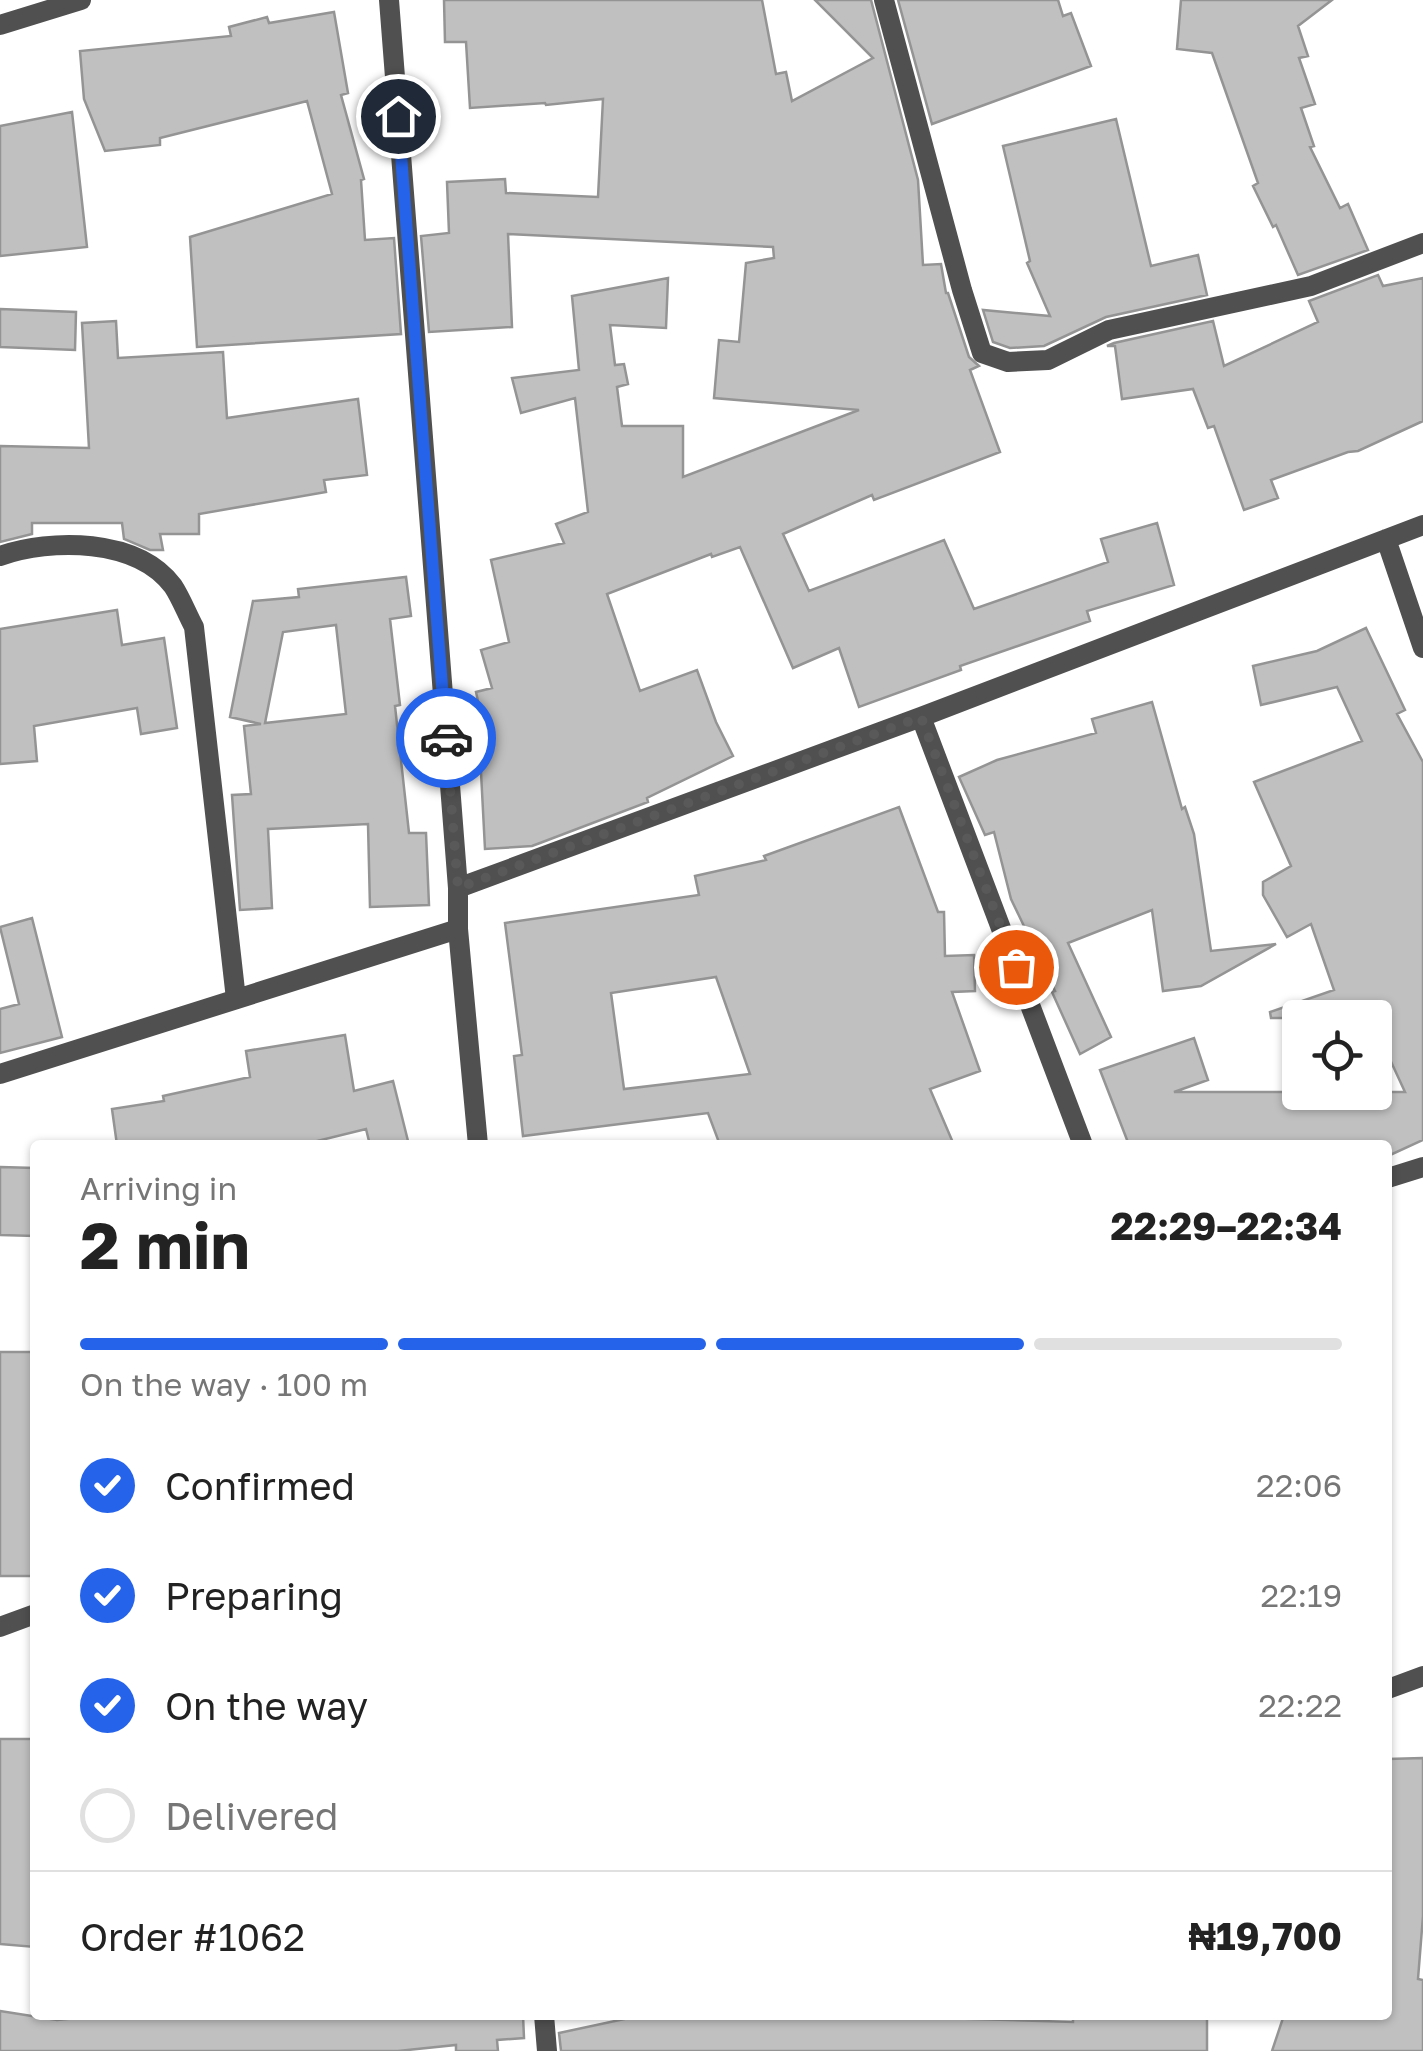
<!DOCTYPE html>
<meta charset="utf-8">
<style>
body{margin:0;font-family:"Golos Text",sans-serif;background:#f2f2f2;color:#222;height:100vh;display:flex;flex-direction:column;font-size:38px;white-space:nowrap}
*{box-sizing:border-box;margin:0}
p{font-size:32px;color:#767676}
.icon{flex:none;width:55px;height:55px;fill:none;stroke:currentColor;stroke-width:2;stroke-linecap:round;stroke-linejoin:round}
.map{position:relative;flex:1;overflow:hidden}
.details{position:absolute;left:30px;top:1140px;width:1362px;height:880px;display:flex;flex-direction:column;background:#fff;border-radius:10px;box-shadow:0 2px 8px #0004}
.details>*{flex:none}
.fabs{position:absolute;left:1282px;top:1000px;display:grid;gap:20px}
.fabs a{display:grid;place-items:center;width:110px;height:110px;border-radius:10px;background:#fff;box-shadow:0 2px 8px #0004;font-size:50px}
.pin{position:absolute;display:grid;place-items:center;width:85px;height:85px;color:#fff;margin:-42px;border:5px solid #fff;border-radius:50%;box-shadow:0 2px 10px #0007}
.courier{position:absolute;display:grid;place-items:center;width:100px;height:100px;margin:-50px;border:8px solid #2563eb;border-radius:50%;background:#fff;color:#222;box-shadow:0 2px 12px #0007}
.head em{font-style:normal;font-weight:700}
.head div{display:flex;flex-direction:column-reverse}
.head{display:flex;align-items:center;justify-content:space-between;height:170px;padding:0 50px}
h1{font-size:65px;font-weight:700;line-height:75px}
.bar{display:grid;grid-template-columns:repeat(4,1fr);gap:15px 10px;align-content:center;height:120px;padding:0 50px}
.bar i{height:12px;border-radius:8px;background:#e0e0e0}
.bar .active{background:#2563eb}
.bar p{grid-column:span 4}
.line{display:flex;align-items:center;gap:25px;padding:0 50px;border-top:2px solid #e0e0e0}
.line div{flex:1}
ol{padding:0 50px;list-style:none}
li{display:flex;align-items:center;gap:30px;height:110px}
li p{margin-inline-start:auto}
li .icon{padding:10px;border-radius:50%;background:#2563eb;color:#fff;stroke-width:4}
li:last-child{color:#767676}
li i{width:55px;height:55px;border:5px solid #e0e0e0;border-radius:50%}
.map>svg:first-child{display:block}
.building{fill:#c0c0c0;stroke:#949494;stroke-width:2.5;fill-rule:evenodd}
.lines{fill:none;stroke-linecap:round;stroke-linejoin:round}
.minor{stroke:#505050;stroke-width:20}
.done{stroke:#595959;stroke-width:10;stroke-dasharray:0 18}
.route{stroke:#2563eb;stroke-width:12}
</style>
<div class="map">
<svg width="1423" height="2051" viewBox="0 0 1423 2051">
<rect width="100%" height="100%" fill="#fff"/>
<!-- building -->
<path class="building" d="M 444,0 L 762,0 L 776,74 L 786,72 L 792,101 L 873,58 L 815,0 L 871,0 L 918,180 L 923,265 L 941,264 L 946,293 L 948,293 L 969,357 L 979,366 L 970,370 L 1000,452 L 874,500 L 872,495 L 783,534 L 809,591 L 944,540 L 974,609 L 1108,562 L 1101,539 L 1157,523 L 1174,585 L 1087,611 L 1090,621 L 960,666 L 961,670 L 859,707 L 839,648 L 793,668 L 740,547 L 712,557 L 711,554 L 607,594 L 640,691 L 697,670 L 716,722 L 733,756 L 647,798 L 648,802 L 540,843 L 532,846 L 485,849 L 480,753 L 489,752 L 476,692 L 492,688 L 481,650 L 509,642 L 491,560 L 564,543 L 556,524 L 588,512 L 575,398 L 521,413 L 512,378 L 579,370 L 572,296 L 668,278 L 666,328 L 610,325 L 615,365 L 624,364 L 628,384 L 617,387 L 622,426 L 683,426 L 683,477 L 859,410 L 714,398 L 719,340 L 739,342 L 746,263 L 774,258 L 773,247 L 508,234 L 512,327 L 429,332 L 421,236 L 449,233 L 447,182 L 505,179 L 506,193 L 598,197 L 603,99 L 546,105 L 545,103 L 470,108 L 466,42 L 445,42 Z
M 898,0 L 1058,0 L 1063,16 L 1071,13 L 1091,66 L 932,124 Z
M 1181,0 L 1332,0 L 1298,26 L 1308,56 L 1299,58 L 1315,104 L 1301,108 L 1314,146 L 1310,147 L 1340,208 L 1348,204 L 1368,250 L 1298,275 L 1276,225 L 1273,227 L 1253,186 L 1258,183 L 1212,53 L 1177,49 Z
M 334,12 L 348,93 L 341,95 L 364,179 L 361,180 L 365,240 L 394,238 L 401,334 L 197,347 L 190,237 L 332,194 L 307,101 L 160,138 L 160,145 L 105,151 L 84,99 L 80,51 L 231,36 L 229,27 L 267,17 L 269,23 Z
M 72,112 L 87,247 L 0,256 L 0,126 Z
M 1116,119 L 1151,266 L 1198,255 L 1207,295 L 1106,317 L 1044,346 L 1010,348 L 993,342 L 983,310 L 1050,316 L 1027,263 L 1030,261 L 1003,146 Z
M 1378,275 L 1383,286 L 1423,278 L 1423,421 L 1358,451 L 1348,452 L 1271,480 L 1278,498 L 1244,510 L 1214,426 L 1208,428 L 1193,389 L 1122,399 L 1115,346 L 1107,346 L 1114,343 L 1213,321 L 1224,366 L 1318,322 L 1309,301 Z
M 0,309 L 76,312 L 75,350 L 0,347 Z
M 116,321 L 118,358 L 223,352 L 227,418 L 358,399 L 367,475 L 324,480 L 326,492 L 199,514 L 199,534 L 160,534 L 163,550 L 150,550 L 124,539 L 122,523 L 32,523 L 32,534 L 0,542 L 0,446 L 89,448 L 82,323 Z
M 406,577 L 411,616 L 390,619 L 400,705 L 395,706 L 409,833 L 426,833 L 429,905 L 370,907 L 368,824 L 268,829 L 272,908 L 240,910 L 232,795 L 251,794 L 244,726 L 261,724 L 230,717 L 253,601 L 299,597 L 298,589 ZM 336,625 L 346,714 L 265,723 L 283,632 Z
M 117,610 L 122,645 L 164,638 L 177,728 L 141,734 L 137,708 L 34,726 L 37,761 L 0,764 L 0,629 Z
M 1366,628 L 1405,710 L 1397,714 L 1423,762 L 1423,1140 L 1388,1156 L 1388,1145 L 1129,1145 L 1100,1070 L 1194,1038 L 1208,1080 L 1174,1092 L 1405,1092 L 1375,1027 L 1375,1018 L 1271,1018 L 1270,1012 L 1334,990 L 1311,924 L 1287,937 L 1263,895 L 1263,882 L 1291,866 L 1254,782 L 1362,741 L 1337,687 L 1261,705 L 1253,666 L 1317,651 Z
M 1152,702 L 1182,809 L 1185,807 L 1194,834 L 1211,951 L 1276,944 L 1201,986 L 1163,991 L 1152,910 L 1068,943 L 1111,1037 L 1080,1054 L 1052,992 L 1055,991 L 1011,899 L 994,832 L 985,835 L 959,777 L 997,760 L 1096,733 L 1092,719 Z
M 899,807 L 938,912 L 944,912 L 945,956 L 974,955 L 975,991 L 952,992 L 980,1071 L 930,1089 L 954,1145 L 720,1145 L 708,1113 L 523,1136 L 514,1056 L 522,1055 L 505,923 L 699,895 L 695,876 L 766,860 L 764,856 ZM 716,977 L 750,1074 L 624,1089 L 611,993 Z
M 32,918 L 62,1037 L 0,1053 L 0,1009 L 19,1004 L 0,927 Z
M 345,1035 L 354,1091 L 393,1081 L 409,1145 L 370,1145 L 366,1129 L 301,1145 L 117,1145 L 112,1109 L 164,1101 L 163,1096 L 250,1077 L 246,1051 Z
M 0,1167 L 35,1168 L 35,1236 L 0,1235 Z
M 0,1352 L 35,1352 L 32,1576 L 0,1576 Z
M 0,1739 L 35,1739 L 35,1947 L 0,1944 Z
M 1423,1758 L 1423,1916 L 1418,1979 L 1423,1980 L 1423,2051 L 1272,2051 L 1284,2015 L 1388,2015 L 1388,1759 Z
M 0,2011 L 57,2020 L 107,2015 L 523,2015 L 524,2038 L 497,2040 L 498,2051 L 456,2051 L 456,2045 L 398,2051 L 0,2051 Z
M 643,2015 L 938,2015 L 939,2018 L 1073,2022 L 1073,2015 L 1207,2015 L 1207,2051 L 561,2051 L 559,2033 Z"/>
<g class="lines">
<!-- minor -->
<path class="minor" d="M 389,0 L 458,888 L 458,929 L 478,1145
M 884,0 L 962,290 L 982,353 L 1008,362 L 1048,360 L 1109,330 L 1311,286 L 1423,243
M 0,25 L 81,0
M 1386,539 L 1423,648
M 0,556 C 51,538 137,538 173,586 C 181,598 187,614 194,627 L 236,999
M 921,717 L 1083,1145
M 458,888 L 921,717 L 1423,525
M 0,1074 L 458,929
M 1388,1178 L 1423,1167
M 0,1627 L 35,1614
M 1388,1689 L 1423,1676
M 544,2015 L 547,2051"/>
</g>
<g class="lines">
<!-- done -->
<path class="done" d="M 446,738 L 458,888 L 921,717 L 1016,967"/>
<!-- route -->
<path class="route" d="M 398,116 L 446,738"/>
</g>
</svg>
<div class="fabs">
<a><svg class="icon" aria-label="locate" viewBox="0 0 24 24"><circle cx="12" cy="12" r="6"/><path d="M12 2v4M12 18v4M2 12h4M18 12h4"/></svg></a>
</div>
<div class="pin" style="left:1016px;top:967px;background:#ea580c"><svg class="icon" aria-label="bag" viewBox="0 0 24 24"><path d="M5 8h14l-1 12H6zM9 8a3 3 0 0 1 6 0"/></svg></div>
<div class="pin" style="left:398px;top:116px;background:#1f2937"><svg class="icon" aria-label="home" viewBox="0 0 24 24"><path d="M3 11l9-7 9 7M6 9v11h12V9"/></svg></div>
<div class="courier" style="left:446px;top:738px"><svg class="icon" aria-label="car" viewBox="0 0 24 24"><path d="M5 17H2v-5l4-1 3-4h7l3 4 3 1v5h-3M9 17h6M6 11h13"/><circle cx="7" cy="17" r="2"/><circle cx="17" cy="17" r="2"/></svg></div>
<section class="details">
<div class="head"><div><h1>2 min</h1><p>Arriving in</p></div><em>22:29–22:34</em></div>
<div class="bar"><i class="active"></i><i class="active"></i><i class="active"></i><i></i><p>On the way · 100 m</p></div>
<ol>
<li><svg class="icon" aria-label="check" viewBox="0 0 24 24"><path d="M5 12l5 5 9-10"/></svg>Confirmed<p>22:06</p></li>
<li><svg class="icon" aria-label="check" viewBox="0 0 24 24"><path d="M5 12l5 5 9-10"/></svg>Preparing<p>22:19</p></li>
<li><svg class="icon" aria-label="check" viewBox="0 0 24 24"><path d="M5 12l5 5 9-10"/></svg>On the way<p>22:22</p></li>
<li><i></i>Delivered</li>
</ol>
<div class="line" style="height:130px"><div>Order #1062</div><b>₦19,700</b></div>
</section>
</div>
